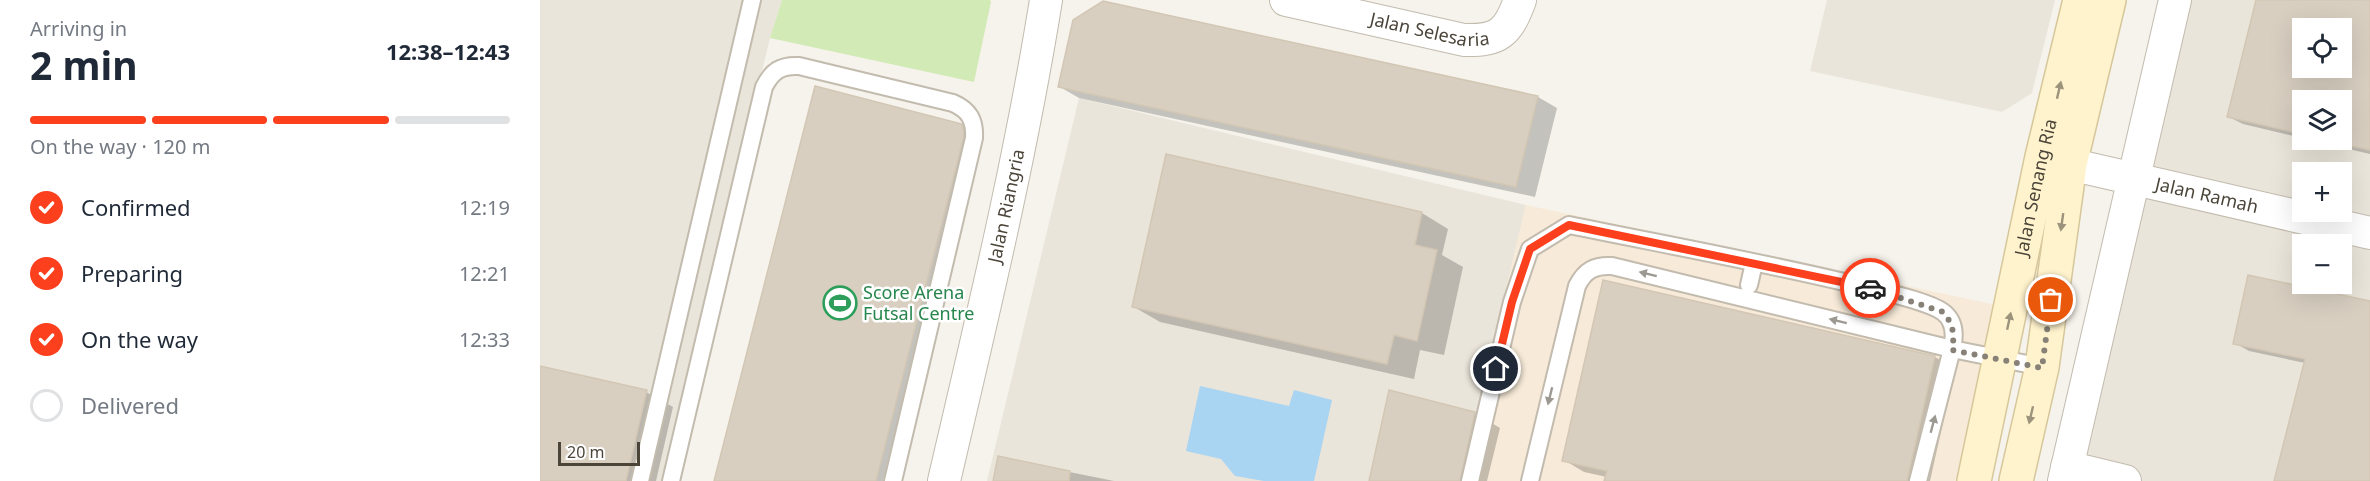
<!DOCTYPE html>
<meta charset="utf-8">
<style>
body{margin:0;font-family:"Noto Sans",sans-serif;background:#f6f6f7;color:#1f2937;height:100vh;display:flex;flex-direction:column;font-size:22px;white-space:nowrap}
*{box-sizing:border-box;margin:0}
p{font-size:20px;color:#747a83}
.icon{flex:none;width:33px;height:33px;fill:none;stroke:currentColor;stroke-width:2;stroke-linecap:round;stroke-linejoin:round}
.map{position:relative;flex:1;overflow:hidden}
.sheet{display:flex;flex-direction:column;background:#fff;width:540px}
.sheet>*{flex:none}
.buttons{position:absolute;left:1752px;top:18px;display:grid;gap:12px}
.buttons a{display:grid;place-items:center;width:60px;height:60px;border-radius:0px;background:#fff;box-shadow:0 6px 24px #0002;font-size:30px}
.scale{position:absolute;left:18px;bottom:15px;width:82px;box-sizing:border-box;padding-left:6px;border:3px solid #4b4439;border-top:0;font-size:16px;line-height:21px;white-space:nowrap;color:#4b4439;-webkit-text-stroke:4px #fff;paint-order:stroke}
.pin{position:absolute;display:grid;place-items:center;width:51px;height:51px;color:#fff;margin:-26px;border:3px solid #fff;border-radius:50%;box-shadow:0 2px 6px #0007}
.courier{position:absolute;display:grid;place-items:center;width:60px;height:60px;margin:-30px;border:4px solid #fc3f1d;border-radius:50%;background:#fff;color:#222;box-shadow:0 2px 8px #0007}
.overview em{font-style:normal;font-weight:700}
.overview div{display:flex;flex-direction:column-reverse}
.overview{display:flex;align-items:center;justify-content:space-between;height:102px;padding:0 30px}
h1{font-size:39px;font-weight:700;line-height:45px}
.bar{display:grid;grid-template-columns:repeat(4,1fr);gap:9px 6px;align-content:center;height:72px;padding:0 30px}
.bar i{height:8px;border-radius:4px;background:#e0e1e3}
.bar .current{background:#fc3f1d}
.bar p{grid-column:span 4}
ol{padding:0 30px;list-style:none}
li{display:flex;align-items:center;gap:18px;height:66px}
li p{margin-inline-start:auto}
li .icon{padding:6px;border-radius:50%;background:#fc3f1d;color:#fff;stroke-width:4}
li:last-child{color:#747a83}
li i{width:33px;height:33px;border:3px solid #e0e1e3;border-radius:50%}
main{display:flex;flex:1;min-height:0}
.map>svg:first-child{display:block}
.residential{fill:#eae5da;fill-rule:evenodd}
.commercial{fill:#f7ead8}
.green{fill:#d2eab5}
.water{fill:#a9d4f2}
.shadow{fill:#0003;fill-rule:evenodd}
.building{fill:#d8cfc1;stroke:#d3c7b4;stroke-width:1.5;fill-rule:evenodd}
.lines{fill:none;stroke-linecap:round;stroke-linejoin:round}
.lane-casing{stroke:#c2bbae;stroke-width:20}
.street-casing{stroke:#c2bbae;stroke-width:34}
.secondary-casing{stroke:#d6c79b;stroke-width:36}
.lane{stroke:#fff;stroke-width:16}
.street{stroke:#fff;stroke-width:32}
.secondary{stroke:#fff3cd;stroke-width:33}
.oneway{fill:#9c937c}
.oneway2{fill:#9c9892}
.done{stroke:#878178;stroke-width:6;stroke-dasharray:0 10.8}
.route{stroke:#fc3f1d;stroke-width:8}
.labels{text-anchor:middle;stroke-width:5;stroke-linejoin:round;paint-order:stroke}
.street-label{font-size:18px;fill:#4b4439;stroke:#fff}
.leisure-label{font-size:18px;fill:#27864d;stroke:#fff;text-anchor:start}
</style>
<main>
<section class="sheet">
<div class="overview"><div><h1>2 min</h1><p>Arriving in</p></div><em>12:38–12:43</em></div>
<div class="bar"><i class="current"></i><i class="current"></i><i class="current"></i><i></i><p>On the way · 120 m</p></div>
<ol>
<li><svg class="icon" aria-label="check" viewBox="0 0 24 24"><path d="M5 12l5 5 9-10"/></svg>Confirmed<p>12:19</p></li>
<li><svg class="icon" aria-label="check" viewBox="0 0 24 24"><path d="M5 12l5 5 9-10"/></svg>Preparing<p>12:21</p></li>
<li><svg class="icon" aria-label="check" viewBox="0 0 24 24"><path d="M5 12l5 5 9-10"/></svg>On the way<p>12:33</p></li>
<li><i></i>Delivered</li>
</ol>
</section>
<div class="map">
<svg width="1830" height="481" viewBox="0 0 1830 481">
<rect width="100%" height="100%" fill="#f6f3ec"/>
<!-- residential -->
<path class="residential" d="M 0,0 L 242,0 L 230,38 L 123,481 L 0,481 Z
M 1287,0 L 1515,0 L 1492,93 L 1462,112 L 1270,71 Z
M 1626,0 L 1830,0 L 1830,481 L 1523,481 ZM 1762,28 L 1802,28 L 1802,68 L 1762,68 ZM 1762,100 L 1802,100 L 1802,140 L 1762,140 ZM 1762,172 L 1802,172 L 1802,212 L 1762,212 ZM 1762,244 L 1802,244 L 1802,284 L 1762,284 Z
M 539,98 L 986,205 L 921,481 L 447,481 Z"/>
<!-- commercial -->
<path class="commercial" d="M 986,205 L 1466,307 L 1424,481 L 920,481 Z"/>
<!-- green -->
<path class="green" d="M 242,0 L 450,0 L 451,2 L 434,82 L 230,38 Z"/>
<!-- water -->
<path class="water" d="M 660,386 L 749,406 L 754,390 L 792,400 L 774,481 L 724,481 L 695,476 L 681,459 L 646,451 Z"/>
<!-- shadow -->
<path class="shadow" d="M 1717,0 L 1830,0 L 1830,154 L 1769,140 L 1802,140 L 1802,100 L 1762,100 L 1762,138 L 1703,124 L 1689,117 ZM 1762,28 L 1802,28 L 1802,68 L 1762,68 Z
M 520,87 L 998,97 L 1017,108 L 995,197 L 539,98 Z
M 421,125 L 428,129 L 430,137 L 343,481 L 176,481 Z
M 882,213 L 908,229 L 902,255 L 923,267 L 904,355 L 880,350 L 874,379 L 620,322 L 594,307 Z
M 1830,303 L 1830,481 L 1736,481 L 1765,363 L 1709,351 L 1695,343 Z
M 1395,357 L 1415,369 L 1390,481 L 1066,481 L 1067,477 L 1044,472 L 1024,460 Z
M 0,368 L 106,392 L 133,407 L 116,481 L 0,481 Z
M 851,392 L 935,413 L 960,428 L 947,481 L 831,481 Z
M 460,458 L 574,481 L 455,481 Z"/>
<!-- building -->
<path class="building" d="M 1716,0 L 1830,0 L 1830,150 L 1785,140 L 1802,140 L 1802,100 L 1762,100 L 1762,134 L 1687,117 ZM 1762,28 L 1802,28 L 1802,68 L 1762,68 Z
M 563,1 L 998,96 L 976,187 L 518,87 L 533,20 Z
M 275,86 L 422,124 L 423,128 L 424,136 L 336,481 L 174,481 Z
M 626,154 L 882,212 L 875,245 L 897,250 L 877,341 L 854,335 L 847,364 L 592,307 Z
M 1708,275 L 1830,301 L 1830,481 L 1734,481 L 1765,359 L 1693,344 Z
M 1063,280 L 1395,356 L 1367,481 L 1064,481 L 1067,471 L 1022,461 Z
M 0,366 L 107,390 L 86,481 L 0,481 Z
M 849,390 L 935,412 L 920,481 L 829,481 Z
M 458,456 L 530,471 L 529,481 L 453,481 Z"/>
<g class="lines">
<!-- lane casing -->
<g class="lane-casing">
<path id="lane" d="M 1209,285 L 1214,263
M 100,481 L 212,0
M 131,481 L 224,87 C 232,71 241,65 259,66 L 413,103 C 429,110 435,120 434,138 L 353,481
M 930,481 L 972,302 L 990,249 L 1029,225 C 1127,245 1227,263 1325,287 C 1344,292 1388,301 1403,312 C 1415,321 1415,336 1412,349 L 1502,367
M 990,481 L 1037,286 C 1045,270 1055,265 1072,266 L 1412,349 L 1378,481"/>
</g>
<!-- street casing -->
<g class="street-casing">
<g id="street">
<path id="s1" d="M 746,0 L 924,40 C 959,41 968,33 980,0"/>
<path id="s2" d="M 1503,158 L 1830,233"/>
<path d="M 1527,467 L 1585,481"/>
<path id="s3" d="M 404,481 C 441,322 480,162 506,0"/>
<path d="M 1524,481 L 1635,0"/>
</g>
</g>
<!-- secondary casing -->
<g class="secondary-casing">
<g id="secondary">
<path id="s4" d="M 1434,481 L 1502,157 L 1540,0"/>
<path d="M 1476,481 L 1502,367 L 1530,164 L 1569,0"/>
</g>
</g>
<!-- lane -->
<use href="#lane" class="lane"/>
<!-- street -->
<use href="#street" class="street"/>
<!-- secondary -->
<use href="#secondary" class="secondary"/>
</g>
<!-- one-way arrows -->
<defs><path id="oneway-solid" d="M-6-.8H1V-3.2L6.5 0L1 3.2V.8H-6Z" transform="scale(1.5)"/></defs>
<g class="oneway">
<use href="#oneway-solid" transform="translate(1519 90) rotate(-77)"/>
<use href="#oneway-solid" transform="translate(1522 222) rotate(98)"/>
<use href="#oneway-solid" transform="translate(1469 321) rotate(-78)"/>
<use href="#oneway-solid" transform="translate(1491 415) rotate(103)"/>
</g>
<g class="oneway2">
<use href="#oneway-solid" transform="translate(1108 274) rotate(-166)"/>
<use href="#oneway-solid" transform="translate(1298 321) rotate(-166)"/>
<use href="#oneway-solid" transform="translate(1010 396) rotate(104)"/>
<use href="#oneway-solid" transform="translate(1393 424) rotate(-75)"/>
</g>
<g class="lines">
<!-- done -->
<path class="done" d="M 1330,288 L 1403,312 C 1413,324 1415,334 1412,350 L 1502,368 L 1511,300"/>
<!-- route -->
<path class="route" d="M 956,369 L 972,302 L 990,249 L 1029,225 L 1330,288"/>
</g>
<!-- icons -->
<defs>
<g id="stadium-ring" transform="scale(1.725)"><circle r="9.5" fill="#fff" stroke="#2e9e5b" stroke-width="1.5"/><path d="M0-5a6.5 5 0 1 0 0 10a6.5 5 0 1 0 0-10ZM-3.5-1.8h7v3.6h-7Z" fill="#2e9e5b"/></g>
</defs>
<g fill-rule="evenodd">
<use href="#stadium-ring" x="300" y="303"/>
</g>
<g class="labels">
<!-- street labels -->
<g class="street-label">
<text dy="6" stroke="none"><textPath href="#s1" startOffset="147">Jalan Selesaria</textPath></text>
<text dy="6" stroke="none"><textPath href="#s4" startOffset="300">Jalan Senang Ria</textPath></text>
<text dy="6" stroke="none"><textPath href="#s2" startOffset="168">Jalan Ramah</textPath></text>
<text dy="6" stroke="none"><textPath href="#s3" startOffset="282">Jalan Riangria</textPath></text>
</g>
<!-- leisure labels -->
<g class="leisure-label">
<text x="323" y="299">Score Arena<tspan x="323" dy="21">Futsal Centre</tspan></text>
</g>
</g>
</svg>
<div class="buttons">
<a><svg class="icon" aria-label="locate" viewBox="0 0 24 24"><circle cx="12" cy="12" r="6"/><path d="M12 2v4M12 18v4M2 12h4M18 12h4"/></svg></a>
<a><svg class="icon" aria-label="layers" viewBox="0 0 24 24"><path d="M12 4l9 5-9 5-9-5zM3 14l9 5 9-5"/></svg></a>
<a>+</a>
<a>−</a>
</div>
<div class="scale">20 m</div>
<div class="pin" style="left:1511px;top:300px;background:#ea580c"><svg class="icon" aria-label="bag" viewBox="0 0 24 24"><path d="M5 8h14l-1 12H6zM9 8a3 3 0 0 1 6 0"/></svg></div>
<div class="pin" style="left:956px;top:369px;background:#1f2937"><svg class="icon" aria-label="home" viewBox="0 0 24 24"><path d="M3 11l9-7 9 7M6 9v11h12V9"/></svg></div>
<div class="courier" style="left:1330px;top:288px"><svg class="icon" aria-label="car" viewBox="0 0 24 24"><path d="M5 17H2v-5l4-1 3-4h7l3 4 3 1v5h-3M9 17h6M6 11h13"/><circle cx="7" cy="17" r="2"/><circle cx="17" cy="17" r="2"/></svg></div>
</div>
</main>
